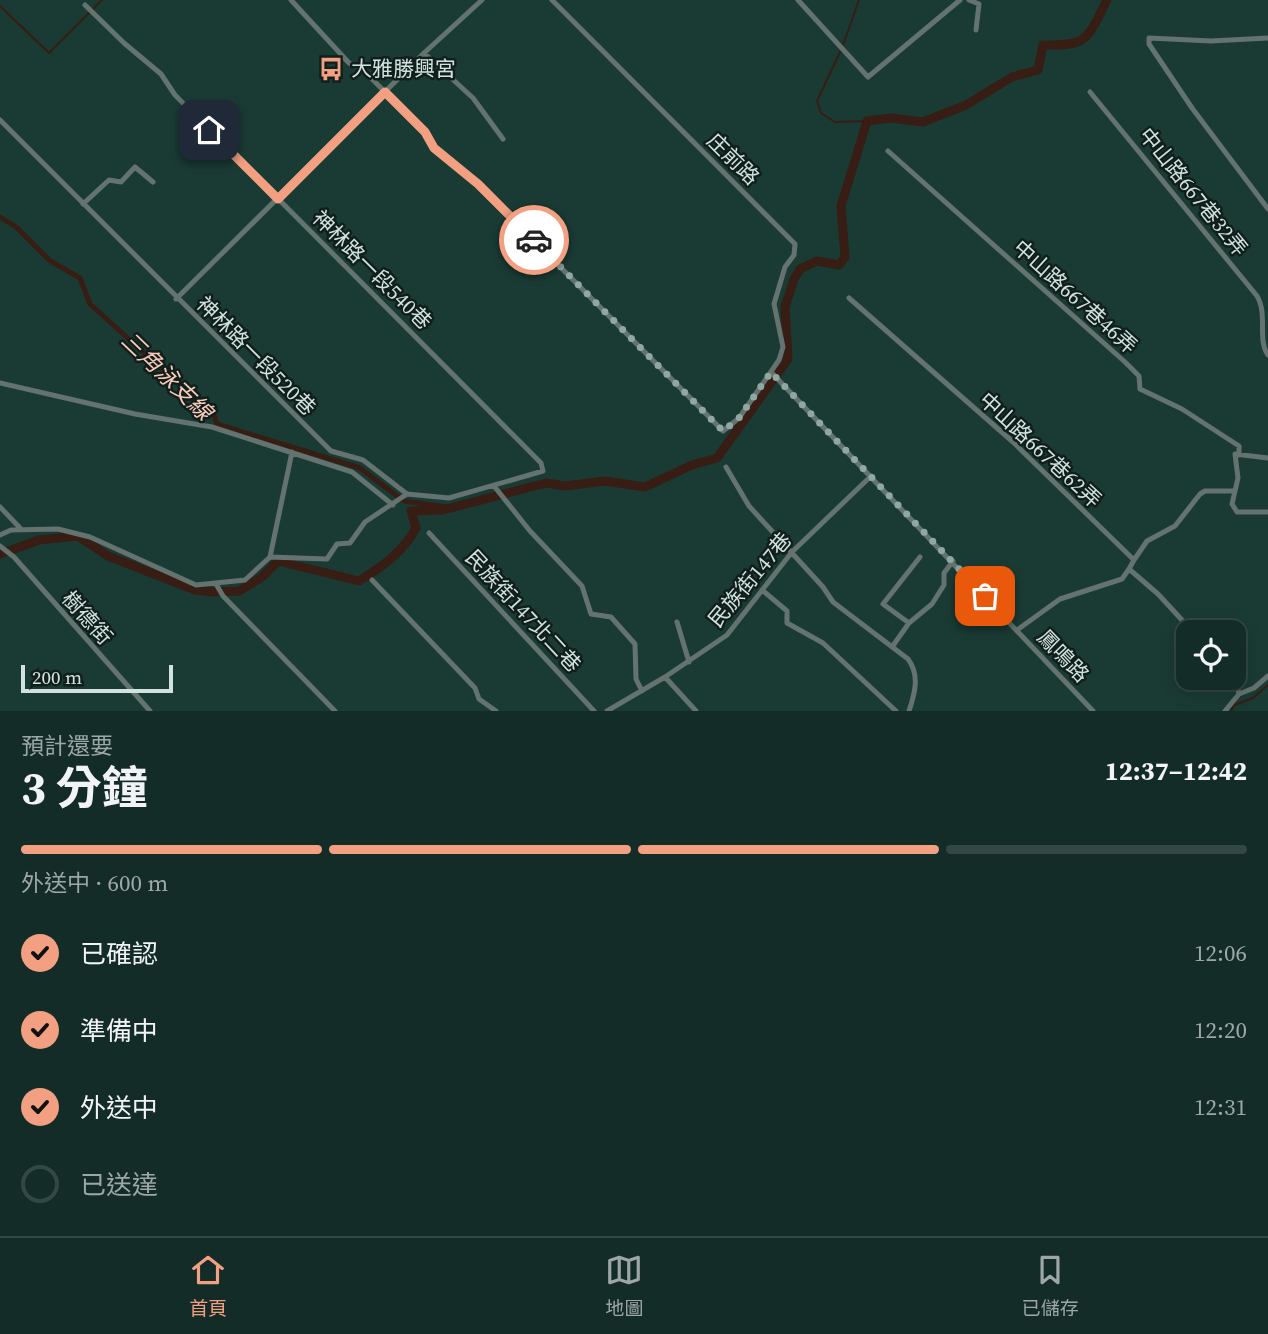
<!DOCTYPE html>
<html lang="zh-TW">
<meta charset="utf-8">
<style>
body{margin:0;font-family:"Source Serif 4","Noto Sans TC",serif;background:#1d342f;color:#f1f3f6;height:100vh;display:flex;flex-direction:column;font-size:26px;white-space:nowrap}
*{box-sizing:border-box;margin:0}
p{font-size:23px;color:#9da7a7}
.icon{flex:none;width:38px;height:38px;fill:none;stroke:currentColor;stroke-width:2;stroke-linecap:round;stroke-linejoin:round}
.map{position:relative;height:711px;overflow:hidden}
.panel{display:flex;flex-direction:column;background:#142c27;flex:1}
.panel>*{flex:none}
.fabs{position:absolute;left:1176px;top:620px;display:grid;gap:14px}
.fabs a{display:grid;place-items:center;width:70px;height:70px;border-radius:14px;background:#142c27;box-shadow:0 4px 18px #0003,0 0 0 2px #334844;font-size:35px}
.scale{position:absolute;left:21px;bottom:18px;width:152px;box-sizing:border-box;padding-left:7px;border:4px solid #d0e3de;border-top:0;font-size:19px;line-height:24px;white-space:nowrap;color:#d0e3de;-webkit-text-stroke:5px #111f1c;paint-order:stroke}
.pin{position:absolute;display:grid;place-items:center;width:60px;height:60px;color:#fff;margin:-30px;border-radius:14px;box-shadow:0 4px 10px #0006}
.courier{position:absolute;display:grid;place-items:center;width:70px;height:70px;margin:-35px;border:5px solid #f2a081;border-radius:50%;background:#fff;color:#222;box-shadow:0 2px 9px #0007}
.headline em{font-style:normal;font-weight:700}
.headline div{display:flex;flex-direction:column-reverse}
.headline{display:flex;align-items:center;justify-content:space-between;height:119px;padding:0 21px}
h1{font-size:46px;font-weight:700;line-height:52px}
.bar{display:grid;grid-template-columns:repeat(4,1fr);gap:10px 7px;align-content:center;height:84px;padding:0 21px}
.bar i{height:9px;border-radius:5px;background:#334844}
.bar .on{background:#f2a081}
.bar p{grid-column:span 4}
ol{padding:0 21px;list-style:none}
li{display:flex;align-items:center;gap:21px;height:77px}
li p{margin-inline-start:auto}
li .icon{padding:7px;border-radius:50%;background:#f2a081;color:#111;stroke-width:4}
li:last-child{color:#9da7a7}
li i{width:38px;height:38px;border:4px solid #334844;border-radius:50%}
.tabs{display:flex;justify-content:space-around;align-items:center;height:98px;border-top:2px solid #334844;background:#142c27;font-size:19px;color:#9da7a7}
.tabs a{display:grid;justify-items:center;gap:4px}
.tabs .on{color:#f2a081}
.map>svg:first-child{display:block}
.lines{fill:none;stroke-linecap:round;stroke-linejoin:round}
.stream{stroke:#371d14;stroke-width:2}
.canal{stroke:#371d14;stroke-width:5}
.river{stroke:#371d14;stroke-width:9}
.minor{stroke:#64736f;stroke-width:5}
.done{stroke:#90a8a2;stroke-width:7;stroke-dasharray:0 12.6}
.route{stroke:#f2a081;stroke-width:9}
.labels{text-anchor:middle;stroke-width:5;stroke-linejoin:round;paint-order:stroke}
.poi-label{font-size:21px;fill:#d0e3de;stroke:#111f1c;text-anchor:start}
.street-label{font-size:21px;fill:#d0e3de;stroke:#111f1c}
.water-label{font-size:23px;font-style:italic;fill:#f9cab9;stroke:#111f1c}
</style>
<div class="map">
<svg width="1268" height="711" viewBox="0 0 1268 711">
<rect width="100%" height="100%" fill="#1a3b34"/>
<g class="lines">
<!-- stream -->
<path class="stream" d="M 0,6 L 49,53 L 89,13
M 93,9 L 102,0
M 843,45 L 859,0
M 841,50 L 817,101 L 821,113 L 835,122 L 867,121
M 1231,711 L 1234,705 L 1253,698 L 1268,685"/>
<!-- canal -->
<path class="canal" d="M 0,217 L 16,227 L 49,260 L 80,278 L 90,304 L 215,417 L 217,424 L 360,468 L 404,501 L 447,507"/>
<!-- river -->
<path class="river" d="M 0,554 L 39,540 L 78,536 L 108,556 L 195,590 L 214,592 L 239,591 L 262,577 L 278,561 L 359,581 C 382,567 403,552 416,528 L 411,511 L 443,510 L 546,483 L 565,486 L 605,481 L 645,487 L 692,465 L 717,458 L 788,359 L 785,307 L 794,279 L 800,269 L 817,261 L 839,265 L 845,257 L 841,206 L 867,121 L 891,118 L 923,122 L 966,105 L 1012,77 L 1038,70 L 1043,45 C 1089,46 1087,39 1107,0"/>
<!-- minor -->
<path class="minor" d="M 291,0 L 349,63 L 362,69 L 425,132 L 434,148 L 478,184 L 723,431 L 739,418 L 779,360 L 783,347 L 774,304 L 785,267 L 794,255 L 795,244 L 552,0
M 798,0 L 868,77 L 960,0
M 969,0 L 979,4 L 976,30
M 1268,38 L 1211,41 L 1149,38 L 1149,44 L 1192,108 L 1268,209
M 424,53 L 473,98 L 503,139
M 1090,92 L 1257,296 C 1268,314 1257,340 1268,355
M 0,120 L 331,451 L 363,460 L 407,494 L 449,498 L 543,471 L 541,463 L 175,95 L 161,74 L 124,43 L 85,5
M 888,151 L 1125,362 L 1139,376 L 1140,389 L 1182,409 L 1239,446 L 1239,455
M 83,204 L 109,180 L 121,182 L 135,167 L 153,182
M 849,298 L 1013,442 L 1134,560 L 1129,569 L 1158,594 L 1193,632
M 176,299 L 424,53 L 482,0
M 771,372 L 1093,711
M 0,383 L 135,414 L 212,427 L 352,472 L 393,505
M 1268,458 L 1235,454 L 1238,478 L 1232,504 L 1237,512 L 1268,512
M 726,467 L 749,506 L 823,587 L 833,602 L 908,659 C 920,675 915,693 909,711
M 494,486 L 530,531 L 582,586 L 591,614 L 611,617 L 635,644 L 636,679 L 642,691
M 0,507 L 21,529
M 429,533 L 594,711
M 0,535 L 11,530 L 58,529 L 90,537 L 196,585 L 245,580 L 270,557 L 327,559 L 337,544 L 350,543 L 365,522 L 407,494
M 0,546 L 14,557 L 150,711
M 270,557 L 292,452
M 1134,560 L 1147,541 L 1175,526 L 1200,494 L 1205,491 L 1233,491
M 372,580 L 475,688 L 479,699 L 496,711
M 216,584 L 223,596 L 335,711
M 762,590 L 787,611 L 787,623 L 823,643 L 896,711
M 677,622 L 689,662
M 909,623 L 883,604 L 920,557
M 1017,630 L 1060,599 L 1122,579 L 1129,569
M 892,647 L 909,623 L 932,604 L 944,585 L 944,573 L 953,561
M 665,677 L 696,711
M 1239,694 L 1254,688 L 1268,676
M 607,711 L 665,677 L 727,635 L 792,552 L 871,476
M 1225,711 L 1239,694 L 1234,677"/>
</g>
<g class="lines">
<!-- done -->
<path class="done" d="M 534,240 L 723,431 L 739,418 L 771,372 L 985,596"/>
<!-- route -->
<path class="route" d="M 209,130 L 278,199 L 385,92 L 425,132 L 434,148 L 478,184 L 534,240"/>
</g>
<!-- icons -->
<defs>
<g id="bus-bare" transform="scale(1.89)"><path d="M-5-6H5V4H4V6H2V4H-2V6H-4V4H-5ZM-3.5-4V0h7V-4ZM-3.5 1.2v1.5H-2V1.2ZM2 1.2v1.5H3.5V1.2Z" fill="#f2a081" stroke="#111f1c" stroke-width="2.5" paint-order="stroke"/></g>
</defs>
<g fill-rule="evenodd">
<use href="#bus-bare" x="331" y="69"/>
</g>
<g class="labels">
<!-- poi labels -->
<g class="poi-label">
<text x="351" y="76">大雅勝興宮</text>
</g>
<!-- street labels -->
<g class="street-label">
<text transform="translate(733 159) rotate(45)" y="7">庄前路</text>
<text transform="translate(1193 192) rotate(51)" y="7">中山路667巷32弄</text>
<text transform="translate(372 270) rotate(45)" y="7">神林路一段540巷</text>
<text transform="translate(1075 297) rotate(42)" y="7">中山路667巷46弄</text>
<text transform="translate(256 356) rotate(45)" y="7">神林路一段520巷</text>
<text transform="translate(1040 450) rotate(43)" y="7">中山路667巷62弄</text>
<text transform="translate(750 580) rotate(-50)" y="7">民族街147巷</text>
<text transform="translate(523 611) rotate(47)" y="7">民族街147北二巷</text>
<text transform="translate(87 618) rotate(48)" y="7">樹德街</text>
<text transform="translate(1063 656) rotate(46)" y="7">鳳鳴路</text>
</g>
<!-- water labels -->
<g class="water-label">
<text transform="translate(167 376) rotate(44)" y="8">三角泳支線</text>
</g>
</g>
</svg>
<div class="fabs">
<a><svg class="icon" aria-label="locate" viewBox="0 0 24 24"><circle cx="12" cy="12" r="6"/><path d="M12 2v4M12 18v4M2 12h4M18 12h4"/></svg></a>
</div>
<div class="scale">200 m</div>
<div class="pin" style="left:985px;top:596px;background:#ea580c"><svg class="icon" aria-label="bag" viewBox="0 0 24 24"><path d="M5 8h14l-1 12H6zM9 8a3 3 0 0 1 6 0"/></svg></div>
<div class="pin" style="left:209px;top:130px;background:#1f2937"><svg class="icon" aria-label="home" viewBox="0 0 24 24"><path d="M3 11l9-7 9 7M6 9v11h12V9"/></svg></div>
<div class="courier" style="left:534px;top:240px"><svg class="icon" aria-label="car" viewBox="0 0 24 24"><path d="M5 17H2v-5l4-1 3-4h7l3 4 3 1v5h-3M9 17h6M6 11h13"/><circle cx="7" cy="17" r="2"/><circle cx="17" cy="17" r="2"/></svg></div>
</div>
<section class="panel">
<div class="headline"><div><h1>3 分鐘</h1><p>預計還要</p></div><em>12:37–12:42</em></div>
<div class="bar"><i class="on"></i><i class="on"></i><i class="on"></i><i></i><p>外送中 · 600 m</p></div>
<ol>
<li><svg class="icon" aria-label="check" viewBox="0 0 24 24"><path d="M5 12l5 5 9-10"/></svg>已確認<p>12:06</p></li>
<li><svg class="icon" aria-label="check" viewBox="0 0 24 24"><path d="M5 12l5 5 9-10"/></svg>準備中<p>12:20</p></li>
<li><svg class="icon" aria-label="check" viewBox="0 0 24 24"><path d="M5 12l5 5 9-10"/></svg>外送中<p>12:31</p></li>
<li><i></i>已送達</li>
</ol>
</section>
<nav class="tabs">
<a class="on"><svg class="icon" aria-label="home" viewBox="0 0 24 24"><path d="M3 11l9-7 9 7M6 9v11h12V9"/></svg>首頁</a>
<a><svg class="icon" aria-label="map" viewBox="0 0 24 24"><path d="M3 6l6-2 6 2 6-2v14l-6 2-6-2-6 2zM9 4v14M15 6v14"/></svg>地圖</a>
<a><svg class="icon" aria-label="saved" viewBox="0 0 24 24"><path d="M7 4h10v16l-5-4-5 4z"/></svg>已儲存</a>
</nav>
